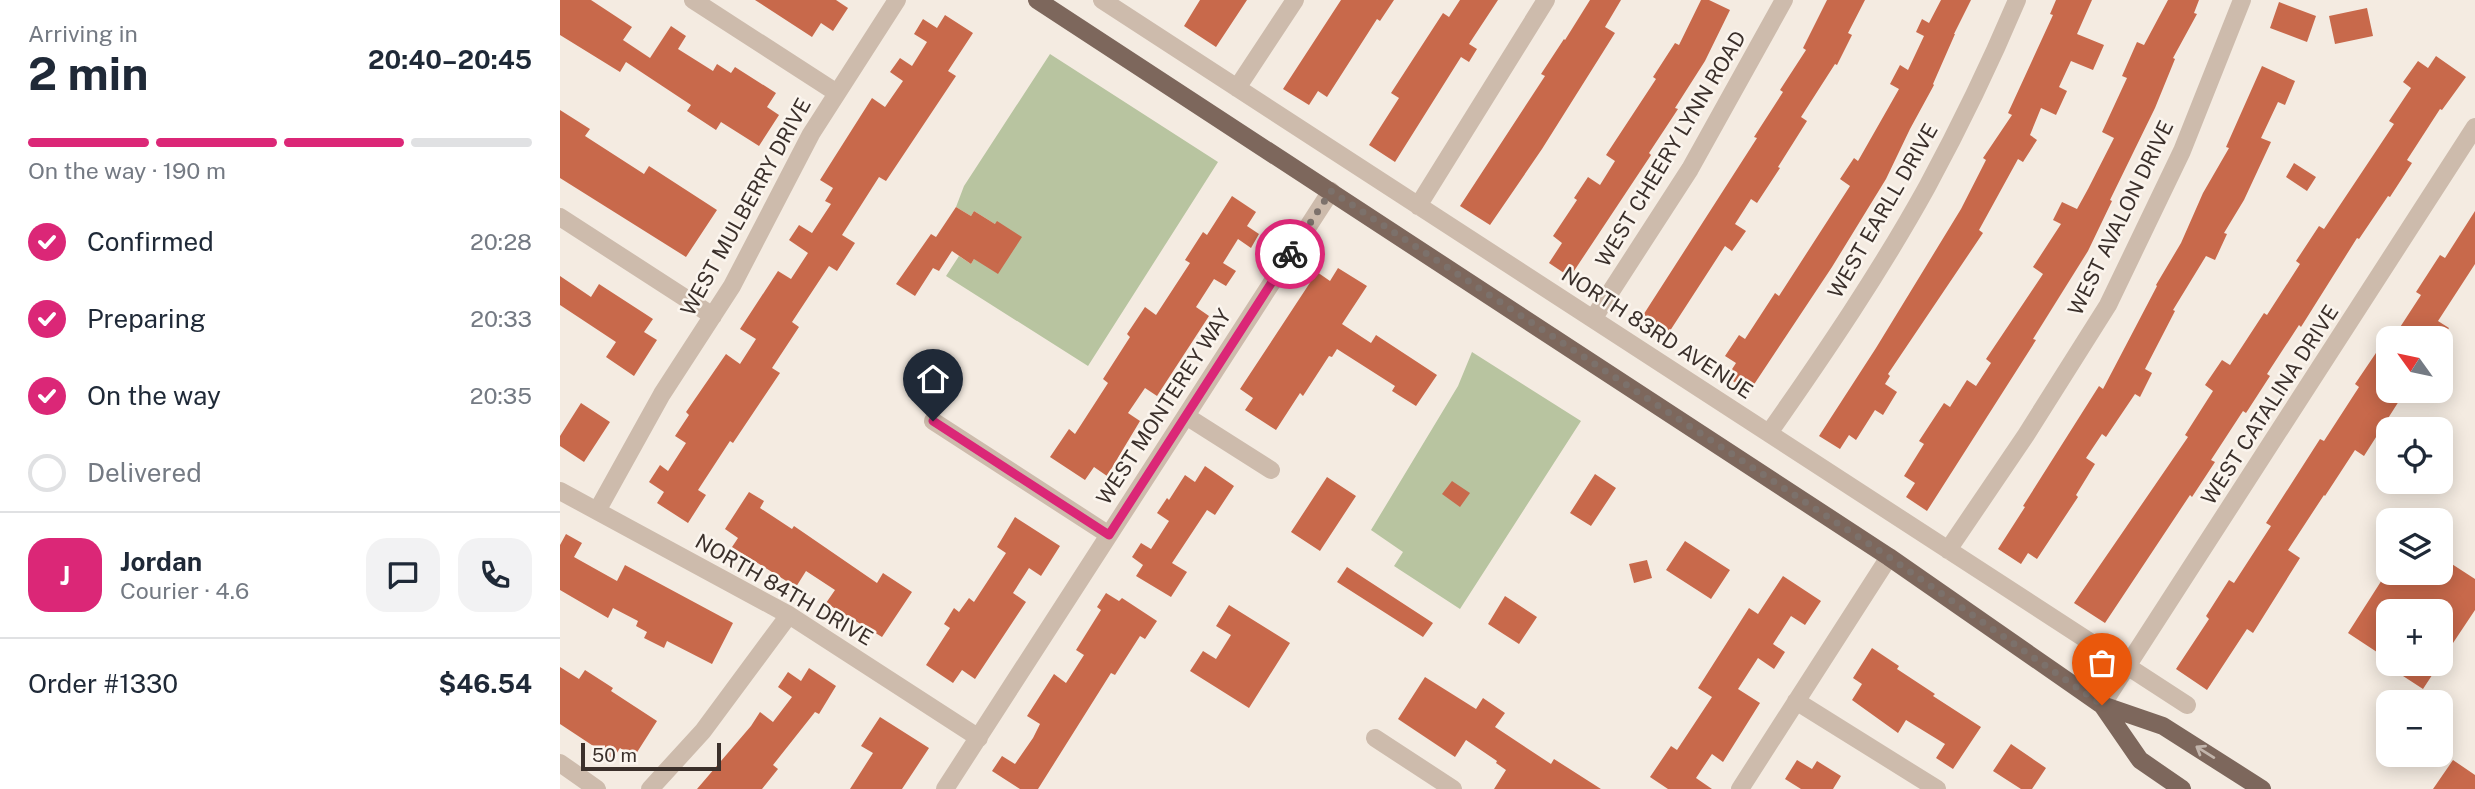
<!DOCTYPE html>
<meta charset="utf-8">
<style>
body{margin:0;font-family:"Public Sans",sans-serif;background:#f2f2f3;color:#1f2937;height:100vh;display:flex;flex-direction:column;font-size:26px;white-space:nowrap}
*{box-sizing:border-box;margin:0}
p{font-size:23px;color:#747a83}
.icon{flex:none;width:38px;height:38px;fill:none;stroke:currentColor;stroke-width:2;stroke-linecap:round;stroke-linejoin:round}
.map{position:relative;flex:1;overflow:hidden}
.details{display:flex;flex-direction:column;background:#fff;width:560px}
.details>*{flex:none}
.needle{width:46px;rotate:303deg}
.buttons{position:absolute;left:1816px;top:326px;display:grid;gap:14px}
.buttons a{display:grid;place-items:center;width:77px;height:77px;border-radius:14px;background:#fff;box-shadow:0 4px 18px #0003;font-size:35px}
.scale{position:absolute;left:21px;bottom:18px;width:140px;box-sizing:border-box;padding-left:7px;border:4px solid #3b302b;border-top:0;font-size:19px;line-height:24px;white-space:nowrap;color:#3b302b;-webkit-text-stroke:5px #fbf5ee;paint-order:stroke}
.pin{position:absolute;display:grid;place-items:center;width:60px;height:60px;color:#fff;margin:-72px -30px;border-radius:50% 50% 50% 0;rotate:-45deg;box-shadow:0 0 7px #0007}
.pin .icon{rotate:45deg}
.courier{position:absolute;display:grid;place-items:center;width:70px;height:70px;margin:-35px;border:5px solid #db2777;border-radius:50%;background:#fff;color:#222;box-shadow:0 2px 9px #0007}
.summary em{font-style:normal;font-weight:700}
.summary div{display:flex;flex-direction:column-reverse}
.summary{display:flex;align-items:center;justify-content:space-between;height:119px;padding:0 28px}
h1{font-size:46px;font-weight:700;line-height:52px}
.bar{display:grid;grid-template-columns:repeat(4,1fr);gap:10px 7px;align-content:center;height:84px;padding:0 28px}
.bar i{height:9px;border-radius:5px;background:#e0e1e3}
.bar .current{background:#db2777}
.bar p{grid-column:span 4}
.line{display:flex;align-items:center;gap:18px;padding:0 28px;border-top:2px solid #e0e1e3}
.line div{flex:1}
.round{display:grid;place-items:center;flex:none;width:74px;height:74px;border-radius:21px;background:#f2f2f3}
ol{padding:0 28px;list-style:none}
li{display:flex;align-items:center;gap:21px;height:77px}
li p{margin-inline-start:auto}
li .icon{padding:7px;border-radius:50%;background:#db2777;color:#fff;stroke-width:4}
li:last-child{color:#747a83}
li i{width:38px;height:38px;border:4px solid #e0e1e3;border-radius:50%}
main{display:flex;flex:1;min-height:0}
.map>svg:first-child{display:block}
.green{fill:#b8c4a0}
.building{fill:#c8694b}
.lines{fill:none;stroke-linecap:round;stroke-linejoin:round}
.minor{stroke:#cdbbac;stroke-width:18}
.major{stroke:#7d675c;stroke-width:18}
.oneway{stroke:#c2b5ac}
.done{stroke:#7c716b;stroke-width:7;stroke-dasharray:0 12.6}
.route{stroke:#db2777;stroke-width:9}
.labels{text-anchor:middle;stroke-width:5;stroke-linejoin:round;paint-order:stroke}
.street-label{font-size:21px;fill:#3b302b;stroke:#fbf5ee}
</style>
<main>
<section class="details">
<div class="summary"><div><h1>2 min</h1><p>Arriving in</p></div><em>20:40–20:45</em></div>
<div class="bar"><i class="current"></i><i class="current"></i><i class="current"></i><i></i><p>On the way · 190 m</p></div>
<ol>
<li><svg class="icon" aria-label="check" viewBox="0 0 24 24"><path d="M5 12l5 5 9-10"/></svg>Confirmed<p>20:28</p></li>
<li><svg class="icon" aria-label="check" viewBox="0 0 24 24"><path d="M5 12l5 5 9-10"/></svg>Preparing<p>20:33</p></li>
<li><svg class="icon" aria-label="check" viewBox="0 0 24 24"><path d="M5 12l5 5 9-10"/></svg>On the way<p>20:35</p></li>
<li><i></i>Delivered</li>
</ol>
<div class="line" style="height:126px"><b class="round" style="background:#db2777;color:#fff">J</b><div><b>Jordan</b><p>Courier · 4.6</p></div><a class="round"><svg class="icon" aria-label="chat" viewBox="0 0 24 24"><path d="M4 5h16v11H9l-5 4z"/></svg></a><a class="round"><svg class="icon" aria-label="phone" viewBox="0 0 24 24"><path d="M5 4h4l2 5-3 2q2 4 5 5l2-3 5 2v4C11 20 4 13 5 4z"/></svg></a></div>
<div class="line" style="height:91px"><div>Order #1330</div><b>$46.54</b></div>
</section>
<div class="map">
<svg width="1915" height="789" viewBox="0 0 1915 789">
<rect width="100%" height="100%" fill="#f4ebe1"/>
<!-- green -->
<path class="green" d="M 490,54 L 658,162 L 528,366 L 386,276 L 399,256 L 411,264 L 435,224 L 414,211 L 411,216 L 396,207 L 404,186 Z
M 912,352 L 1021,421 L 900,609 L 834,566 L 843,552 L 811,530 L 898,386 Z"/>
<!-- building -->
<path class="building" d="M 0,0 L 31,0 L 72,27 L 63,40 L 90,58 L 111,26 L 126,36 L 118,49 L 153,71 L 157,64 L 171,73 L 175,67 L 216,93 L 207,107 L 219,115 L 199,146 L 161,122 L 156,130 L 127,111 L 131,105 L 66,62 L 60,72 L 0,35 Z
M 195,0 L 276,0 L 288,8 L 273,31 L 261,23 L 252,37 Z
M 640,0 L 687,0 L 656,47 L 624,26 Z
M 781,0 L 834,0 L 820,21 L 817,19 L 767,97 L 758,91 L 749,105 L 723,89 Z
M 900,0 L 938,0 L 909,44 L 917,49 L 909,62 L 901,57 L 835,162 L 809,145 L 839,98 L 831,93 L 883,13 L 889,17 Z
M 1030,0 L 1061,0 L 1045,27 L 1055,33 L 982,149 L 930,225 L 900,206 L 985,76 L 981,74 L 1004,39 L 1005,40 Z
M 1141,0 L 1149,0 L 1170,10 L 1145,61 L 1115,108 L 1118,109 L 1089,153 L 1091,155 L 1010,277 L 989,263 L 1002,243 L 993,236 L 1017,200 L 1014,198 L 1028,177 L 1040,185 L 1055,161 L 1046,155 L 1096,79 L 1093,77 L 1115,43 L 1119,45 Z
M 1267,0 L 1305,0 L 1288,33 L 1292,35 L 1277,65 L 1275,64 L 1241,117 L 1247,121 L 1218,167 L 1220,168 L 1197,203 L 1191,199 L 1175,224 L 1186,231 L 1172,251 L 1165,246 L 1106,337 L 1080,320 L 1197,138 L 1194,137 L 1223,92 L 1220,90 L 1246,50 L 1243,48 Z
M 1381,0 L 1411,0 L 1394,34 L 1395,34 L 1373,84 L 1374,85 L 1350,129 L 1326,179 L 1272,267 L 1189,392 L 1167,377 L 1176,363 L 1165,356 L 1179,335 L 1185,339 L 1215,293 L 1219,296 L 1290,186 L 1280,179 L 1294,158 L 1298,161 L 1339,89 L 1330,84 L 1340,65 L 1348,70 L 1364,36 L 1356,32 L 1362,19 L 1369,23 Z
M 1496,0 L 1532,0 L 1517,34 L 1544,45 L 1533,70 L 1511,61 L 1499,87 L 1507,91 L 1496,115 L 1481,108 L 1470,135 L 1477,140 L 1463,162 L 1458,159 L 1419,230 L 1423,233 L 1328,374 L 1330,376 L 1325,384 L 1337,392 L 1323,415 L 1315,410 L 1296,440 L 1289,435 L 1280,449 L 1259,436 L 1316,348 L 1401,209 L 1426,160 L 1423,158 L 1452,115 L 1448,113 L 1493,15 L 1490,14 Z
M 1608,0 L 1639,0 L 1634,13 L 1637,14 L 1613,58 L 1615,59 L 1595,108 L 1550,200 L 1552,201 L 1528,251 L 1473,339 L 1476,340 L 1367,511 L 1346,497 L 1355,483 L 1344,476 L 1364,444 L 1359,441 L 1384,403 L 1390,407 L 1407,380 L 1416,386 L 1431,363 L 1426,359 L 1483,274 L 1473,267 L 1501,224 L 1493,220 L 1502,202 L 1517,209 L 1528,189 L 1554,138 L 1542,132 L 1567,78 L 1562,76 L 1577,42 L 1584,45 Z
M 1719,2 L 1756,16 L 1747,42 L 1710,28 Z
M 1807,8 L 1813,36 L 1775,44 L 1769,16 Z
M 385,15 L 413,33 L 388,71 L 396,76 L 326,181 L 319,177 L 282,235 L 295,243 L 277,271 L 269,266 L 232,322 L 239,327 L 212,368 L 220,373 L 173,443 L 170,441 L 138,490 L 146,495 L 128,523 L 97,503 L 104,492 L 89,482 L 100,465 L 108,471 L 126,443 L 115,436 L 129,415 L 126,412 L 166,354 L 180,364 L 196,339 L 180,329 L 218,271 L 231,279 L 248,253 L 229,240 L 239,225 L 252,233 L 271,204 L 265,201 L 273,188 L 260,180 L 312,98 L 325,107 L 343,81 L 330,72 L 340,58 L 352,66 L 367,42 L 354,34 L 363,19 L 377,28 Z
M 1876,56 L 1906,77 L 1882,110 L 1880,109 L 1847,160 L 1852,163 L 1830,197 L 1828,196 L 1799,239 L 1797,238 L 1741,327 L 1739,325 L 1707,374 L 1710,376 L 1686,413 L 1683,411 L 1651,460 L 1655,462 L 1632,497 L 1630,495 L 1545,623 L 1514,603 L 1628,437 L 1625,435 L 1653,391 L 1645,385 L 1662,360 L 1670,365 L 1704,313 L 1707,315 L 1740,264 L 1736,261 L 1759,226 L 1764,229 L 1834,124 L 1829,121 L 1851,88 L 1843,82 L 1858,61 L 1868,68 Z
M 1702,66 L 1735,81 L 1725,105 L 1718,102 L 1701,138 L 1711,142 L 1684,200 L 1664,233 L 1667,234 L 1655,260 L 1646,256 L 1613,310 L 1615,311 L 1585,369 L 1592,373 L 1580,397 L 1575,394 L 1546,437 L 1542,434 L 1526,458 L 1535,464 L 1516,495 L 1518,497 L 1477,559 L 1468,553 L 1461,564 L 1438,549 L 1465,507 L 1463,506 L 1539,386 L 1543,389 L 1597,286 L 1596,285 L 1621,243 L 1643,193 L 1669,148 L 1666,147 Z
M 0,110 L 30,129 L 25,136 L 84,174 L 89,166 L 157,210 L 126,257 L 0,178 Z
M 1734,163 L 1756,177 L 1747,191 L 1726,177 Z
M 672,196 L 696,212 L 687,226 L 699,234 L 691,248 L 678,239 L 663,263 L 676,271 L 666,286 L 654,279 L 636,307 L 649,316 L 597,396 L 585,388 L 568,413 L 580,421 L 547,476 L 534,467 L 525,480 L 490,457 L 509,429 L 515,434 L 548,383 L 543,379 L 570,337 L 567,334 L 585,307 L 596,315 L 630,263 L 625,260 L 643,232 L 647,235 Z
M 396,207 L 411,216 L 414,211 L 435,224 L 437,221 L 462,237 L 438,274 L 414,259 L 411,264 L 392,251 L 379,271 L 373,268 L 355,296 L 336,284 L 371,234 L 376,237 Z
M 1915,211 L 1915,264 L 1878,321 L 1889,328 L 1882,338 L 1833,338 L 1861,295 L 1856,292 L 1880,255 L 1885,258 Z
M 778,268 L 807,286 L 782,324 L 811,343 L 816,335 L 877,375 L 856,406 L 832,391 L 835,386 L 777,349 L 772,357 L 769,356 L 743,396 L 740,393 L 716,430 L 685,410 L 693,398 L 680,389 L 757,272 L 770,281 Z
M 0,276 L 31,297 L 39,284 L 93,319 L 84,332 L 97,340 L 74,376 L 46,357 L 56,342 L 0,305 Z
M 1820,347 L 1829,353 L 1829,390 L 1846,390 L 1804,456 L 1795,450 L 1765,496 L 1764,495 L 1728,550 L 1740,558 L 1693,633 L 1687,629 L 1647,690 L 1616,669 L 1649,619 L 1646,616 L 1669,580 L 1674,583 L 1711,526 L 1706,523 L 1760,439 L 1764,441 L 1799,387 L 1795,384 Z
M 21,403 L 50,422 L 24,462 L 0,446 L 0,436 Z
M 645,466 L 674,486 L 655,515 L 647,510 L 612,563 L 627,572 L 611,597 L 576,576 L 583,565 L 572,557 L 581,543 L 591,549 L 609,521 L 597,513 L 607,498 L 609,500 L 625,475 L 635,482 Z
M 1035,474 L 1056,488 L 1031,526 L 1010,513 Z
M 767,477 L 796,496 L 760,551 L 731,532 Z
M 892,481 L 910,493 L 900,507 L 882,494 Z
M 189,492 L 204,501 L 200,508 L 232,529 L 234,526 L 317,583 L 323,573 L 352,592 L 322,637 L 266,603 L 275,590 L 246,571 L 236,587 L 172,547 L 178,538 L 165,529 Z
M 455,517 L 500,546 L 481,576 L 469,568 L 453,593 L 466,602 L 415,679 L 402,670 L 393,683 L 366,665 L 390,628 L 384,624 L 394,608 L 399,612 L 409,598 L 414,602 L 446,553 L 437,547 Z
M 6,534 L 22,543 L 14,557 L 39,571 L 57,581 L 65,565 L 173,623 L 152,664 L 107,641 L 104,648 L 84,638 L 87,632 L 76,626 L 78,621 L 53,608 L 48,618 L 0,590 L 0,545 Z
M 1125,541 L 1170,570 L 1151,599 L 1106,570 Z
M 1881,557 L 1915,579 L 1915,610 L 1881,661 L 1881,611 L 1829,611 L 1829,660 L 1788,633 L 1827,572 L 1881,572 Z
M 1087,560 L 1092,578 L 1074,583 L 1069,564 Z
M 787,567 L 873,623 L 863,637 L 777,582 Z
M 1223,576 L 1261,601 L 1245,625 L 1231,616 L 1213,644 L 1225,652 L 1214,669 L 1198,658 L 1178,689 L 1200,703 L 1163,762 L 1152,754 L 1136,778 L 1152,789 L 1108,789 L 1090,777 L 1111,746 L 1117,750 L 1152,697 L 1138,688 L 1189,608 L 1198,614 Z
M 546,593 L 559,601 L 562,598 L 597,621 L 585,639 L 580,636 L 555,675 L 551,673 L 478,789 L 460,789 L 432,771 L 442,756 L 455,764 L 473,738 L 480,724 L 467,716 L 494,674 L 506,683 L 524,655 L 516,650 L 541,610 L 537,607 Z
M 945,596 L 977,617 L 959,644 L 928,624 Z
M 669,605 L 730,643 L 689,708 L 630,671 L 643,651 L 656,659 L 671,635 L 656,626 Z
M 1312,648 L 1339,666 L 1337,669 L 1375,694 L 1373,696 L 1421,727 L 1393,769 L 1376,758 L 1385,744 L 1346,720 L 1338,733 L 1292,700 L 1302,684 L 1293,678 Z
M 1823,663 L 1880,663 L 1863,689 Z
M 0,667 L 19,679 L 25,670 L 53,688 L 51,691 L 97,721 L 74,757 L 60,748 L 53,759 L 0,724 Z
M 249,668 L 276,686 L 259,714 L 255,712 L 213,765 L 218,769 L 202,789 L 137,789 L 191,726 L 200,712 L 213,722 L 232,697 L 218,687 L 228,672 L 241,681 Z
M 865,677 L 916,709 L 923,698 L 945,713 L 935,727 L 991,764 L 994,759 L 1041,789 L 934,789 L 946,770 L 936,763 L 937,761 L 906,740 L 895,757 L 838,719 Z
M 320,717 L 369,748 L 342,789 L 290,789 L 313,753 L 301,746 Z
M 1451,744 L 1486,768 L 1472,789 L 1461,789 L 1433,771 Z
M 1237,760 L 1252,769 L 1257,761 L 1281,776 L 1273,789 L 1241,789 L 1225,779 Z
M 1893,760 L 1915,775 L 1915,789 L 1873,789 Z"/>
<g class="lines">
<!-- minor -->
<path class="minor" d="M 133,0 L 277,93
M 542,0 L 1627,705
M 677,88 L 735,0
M 858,206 L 986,0
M 0,217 L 153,316
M 1033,319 L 1130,169 L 1224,0
M 626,416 L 711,470
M 373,421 L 549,535
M 1209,433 C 1265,353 1320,272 1367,187 C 1400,126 1430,64 1457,0
M 0,491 L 229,615 L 419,738
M 37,511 L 102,394 L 172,286 L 251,134 L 337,0
M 1388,550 L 1466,435 L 1548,305 L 1622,151 L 1682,0
M 1236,701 L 1377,789
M 1542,705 L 1915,127
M 815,738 L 893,789
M 0,763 L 37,789
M 90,789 L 143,731 L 229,615
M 385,789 L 771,191
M 1180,789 L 1329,557"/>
<!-- major -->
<path class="major" d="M 477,0 L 1329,557 L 1542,705 L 1603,726 L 1702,789
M 1542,705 L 1580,760 L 1622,789"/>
</g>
<!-- one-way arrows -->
<defs><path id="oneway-shaft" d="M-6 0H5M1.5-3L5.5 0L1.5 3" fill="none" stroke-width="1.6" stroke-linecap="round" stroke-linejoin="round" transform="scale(1.75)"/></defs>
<use class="oneway" href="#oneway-shaft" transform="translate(1645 752) rotate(-148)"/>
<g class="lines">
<!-- done -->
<path class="done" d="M 730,254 L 771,191 L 1329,557 L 1542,705"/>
<!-- route -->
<path class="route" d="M 373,421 L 549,535 L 730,254"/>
</g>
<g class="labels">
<!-- street labels -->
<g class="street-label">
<text transform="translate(1111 149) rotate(-59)" y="7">WEST CHEERY LYNN ROAD</text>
<text transform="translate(186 207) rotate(-61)" y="7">WEST MULBERRY DRIVE</text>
<text transform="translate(1323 211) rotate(-60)" y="7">WEST EARLL DRIVE</text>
<text transform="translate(1561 218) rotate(-64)" y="7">WEST AVALON DRIVE</text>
<text transform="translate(1097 333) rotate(33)" y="7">NORTH 83RD AVENUE</text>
<text transform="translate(1710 405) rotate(-57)" y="7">WEST CATALINA DRIVE</text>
<text transform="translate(604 407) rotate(-57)" y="7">WEST MONTEREY WAY</text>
<text transform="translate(224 590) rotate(30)" y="7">NORTH 84TH DRIVE</text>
</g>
</g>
</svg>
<div class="buttons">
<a><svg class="needle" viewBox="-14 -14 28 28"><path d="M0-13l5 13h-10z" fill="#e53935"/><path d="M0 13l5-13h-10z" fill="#747a83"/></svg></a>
<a><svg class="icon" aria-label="locate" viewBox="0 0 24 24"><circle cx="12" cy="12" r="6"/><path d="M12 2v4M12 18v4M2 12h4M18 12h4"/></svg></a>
<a><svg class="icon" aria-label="layers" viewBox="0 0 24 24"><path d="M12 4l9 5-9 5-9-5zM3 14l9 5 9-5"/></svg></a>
<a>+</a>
<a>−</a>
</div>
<div class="scale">50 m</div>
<div class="pin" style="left:1542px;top:705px;background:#ea580c"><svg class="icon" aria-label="bag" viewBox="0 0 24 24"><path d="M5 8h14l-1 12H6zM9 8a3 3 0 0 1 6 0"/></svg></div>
<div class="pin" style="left:373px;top:421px;background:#1f2937"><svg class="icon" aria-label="home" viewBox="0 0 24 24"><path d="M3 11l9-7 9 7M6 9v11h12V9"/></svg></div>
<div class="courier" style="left:730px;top:254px"><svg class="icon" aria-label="bike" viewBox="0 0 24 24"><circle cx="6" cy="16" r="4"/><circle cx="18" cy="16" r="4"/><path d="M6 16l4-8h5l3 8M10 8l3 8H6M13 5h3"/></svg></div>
</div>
</main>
